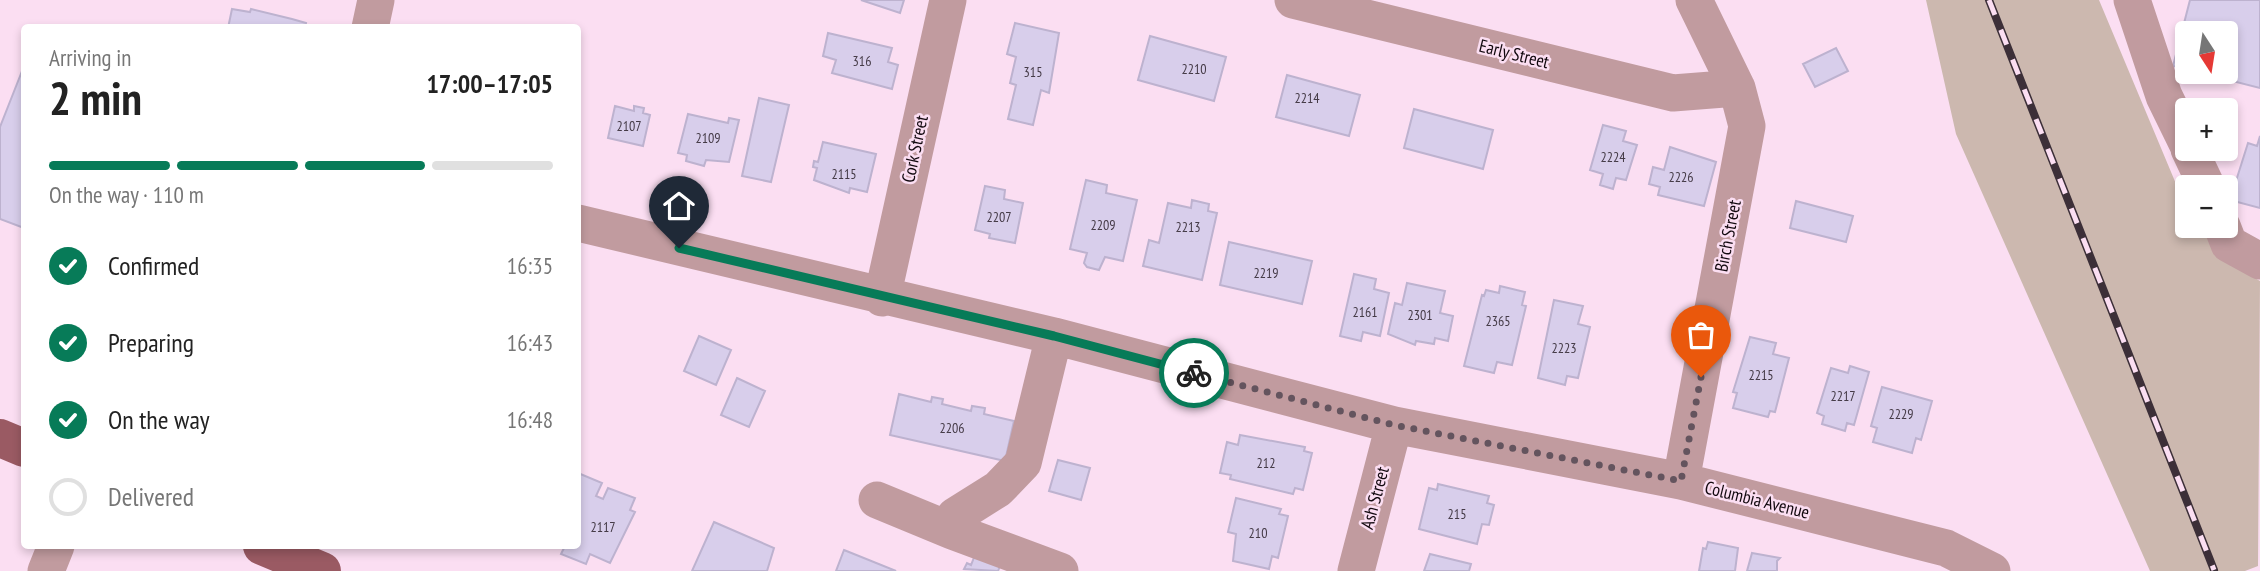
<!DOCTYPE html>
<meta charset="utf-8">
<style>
body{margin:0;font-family:"PT Sans Narrow",sans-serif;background:#f6f6f6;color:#222;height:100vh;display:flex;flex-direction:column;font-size:26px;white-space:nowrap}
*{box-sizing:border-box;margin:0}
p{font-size:23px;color:#767676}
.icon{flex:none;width:38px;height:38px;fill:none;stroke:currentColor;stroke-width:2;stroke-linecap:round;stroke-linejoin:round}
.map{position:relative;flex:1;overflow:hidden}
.details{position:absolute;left:21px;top:24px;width:560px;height:525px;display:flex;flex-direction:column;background:#fff;border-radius:7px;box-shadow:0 4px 10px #0003}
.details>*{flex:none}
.needle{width:46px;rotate:168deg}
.buttons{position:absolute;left:2175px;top:21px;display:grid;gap:14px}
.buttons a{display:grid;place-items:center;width:63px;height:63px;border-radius:7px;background:#fff;box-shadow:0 4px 10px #0003;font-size:35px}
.pin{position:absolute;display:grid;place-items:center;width:60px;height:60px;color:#fff;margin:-72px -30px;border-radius:50% 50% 50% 0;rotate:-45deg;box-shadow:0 0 7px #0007}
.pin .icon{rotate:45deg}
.courier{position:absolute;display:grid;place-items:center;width:70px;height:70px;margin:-35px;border:5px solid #077b58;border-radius:50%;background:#fff;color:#222;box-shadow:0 2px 9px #0007}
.headline em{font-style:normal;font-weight:700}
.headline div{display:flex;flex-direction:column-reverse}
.headline{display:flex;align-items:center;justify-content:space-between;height:119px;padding:0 28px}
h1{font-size:46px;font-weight:700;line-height:52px}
.bar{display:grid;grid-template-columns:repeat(4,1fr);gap:10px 7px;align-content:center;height:84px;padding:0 28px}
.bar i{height:9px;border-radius:5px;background:#e0e0e0}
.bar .current{background:#077b58}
.bar p{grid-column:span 4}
ol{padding:0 28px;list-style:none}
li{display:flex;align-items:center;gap:21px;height:77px}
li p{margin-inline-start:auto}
li .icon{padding:7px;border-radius:50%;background:#077b58;color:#fff;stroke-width:4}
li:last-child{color:#767676}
li i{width:38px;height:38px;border:4px solid #e0e0e0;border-radius:50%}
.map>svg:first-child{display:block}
.green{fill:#ccb8af}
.building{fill:#d8ceeb;stroke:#bdb2cf;stroke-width:2}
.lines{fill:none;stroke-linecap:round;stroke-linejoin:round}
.minor{stroke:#c19b9f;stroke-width:37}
.major{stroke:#9a5a63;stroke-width:38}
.rail-casing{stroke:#3c2f38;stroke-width:8}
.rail{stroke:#fbdef2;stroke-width:5;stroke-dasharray:16;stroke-linecap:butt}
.done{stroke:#64545e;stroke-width:7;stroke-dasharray:0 12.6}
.route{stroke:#077b58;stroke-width:9}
.labels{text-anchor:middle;stroke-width:5;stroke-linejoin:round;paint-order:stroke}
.number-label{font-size:14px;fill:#443a46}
.street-label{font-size:18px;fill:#12090f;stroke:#fbdef2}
</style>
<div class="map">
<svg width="2260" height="571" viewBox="0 0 2260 571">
<rect width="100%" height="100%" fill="#fbdef2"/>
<!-- green -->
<path class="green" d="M 1926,0 L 2099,0 L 2179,191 L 2187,201 L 2188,226 L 2208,226 L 2246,273 L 2260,281 L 2258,566 L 2245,571 L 2150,571 L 1956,134 Z"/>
<!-- building -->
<path class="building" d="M 861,0 L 904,0 L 900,13 Z
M 2190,0 L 2260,0 L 2260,88 L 2197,72 L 2226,72 L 2226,33 L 2188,33 L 2188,69 L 2173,66 Z
M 232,9 L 250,12 L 251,9 L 292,19 L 306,23 L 305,28 L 228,28 Z
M 1015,23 L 1059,33 L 1049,93 L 1041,90 L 1033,125 L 1008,119 L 1016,85 L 1010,83 L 1016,57 L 1007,54 Z
M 828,33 L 892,48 L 888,62 L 898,65 L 892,89 L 832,73 L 836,60 L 823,56 Z
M 1150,36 L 1226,57 L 1214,101 L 1138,80 Z
M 1836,48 L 1848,71 L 1815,87 L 1803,64 Z
M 24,66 L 24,228 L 0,219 L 0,127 Z
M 1287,75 L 1360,95 L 1349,136 L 1276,117 Z
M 759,98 L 789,105 L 771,182 L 742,176 Z
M 615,106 L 634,111 L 634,106 L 644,108 L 643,113 L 650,115 L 643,146 L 608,138 Z
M 1414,109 L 1493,130 L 1483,169 L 1404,148 Z
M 688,114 L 728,123 L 729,118 L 739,120 L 729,162 L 706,160 L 704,166 L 686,161 L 687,155 L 678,153 Z
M 1603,125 L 1626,131 L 1623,141 L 1637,145 L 1626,180 L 1616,178 L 1613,189 L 1600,185 L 1603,174 L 1590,170 Z
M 2260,136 L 2260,208 L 2230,200 L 2248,143 L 2257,146 Z
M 823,142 L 876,154 L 867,192 L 850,188 L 849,193 L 814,180 L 817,168 L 813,167 L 814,161 L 818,162 Z
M 1670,147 L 1716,162 L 1704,206 L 1658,195 L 1660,187 L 1649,184 L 1653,167 L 1664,170 Z
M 1086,180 L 1107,185 L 1106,193 L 1137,200 L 1123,261 L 1105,257 L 1099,270 L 1087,267 L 1084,263 L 1087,253 L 1070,249 Z
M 985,186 L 1005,190 L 1004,199 L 1023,203 L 1015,243 L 989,238 L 990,234 L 975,230 Z
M 1192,200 L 1209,204 L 1208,211 L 1217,213 L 1202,280 L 1143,266 L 1149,240 L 1159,243 L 1168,203 L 1191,208 Z
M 1796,201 L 1853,216 L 1846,242 L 1790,228 Z
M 1229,242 L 1312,261 L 1302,304 L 1220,285 Z
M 1354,274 L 1376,279 L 1374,289 L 1389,293 L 1380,336 L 1363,332 L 1361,341 L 1340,336 Z
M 1407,283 L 1445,291 L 1440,313 L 1453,316 L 1448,341 L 1435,338 L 1434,344 L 1416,341 L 1415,345 L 1388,334 L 1395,303 L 1402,305 Z
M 1500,286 L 1525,292 L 1522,305 L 1526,306 L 1512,365 L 1497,362 L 1494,373 L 1464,366 L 1482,295 L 1484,296 L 1486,290 L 1499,293 Z
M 1554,300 L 1583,306 L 1578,324 L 1590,327 L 1578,378 L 1567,376 L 1565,385 L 1538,378 Z
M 699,336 L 731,350 L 716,385 L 684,371 Z
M 1750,337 L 1776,343 L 1773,354 L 1789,358 L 1775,412 L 1770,411 L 1768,417 L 1733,408 L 1737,393 L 1733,392 Z
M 1850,366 L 1869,372 L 1854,425 L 1847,423 L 1845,431 L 1822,424 L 1824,416 L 1817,413 L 1831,368 L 1848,373 Z
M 737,378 L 765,391 L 749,427 L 721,415 Z
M 1882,387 L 1932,401 L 1921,440 L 1916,438 L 1912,453 L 1873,442 L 1877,428 L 1871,426 Z
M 899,394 L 931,402 L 932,397 L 943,399 L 942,404 L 971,411 L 972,406 L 985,408 L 984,414 L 1014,421 L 1005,461 L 890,435 Z
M 1240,435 L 1305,447 L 1304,451 L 1312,453 L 1303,490 L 1295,488 L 1293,494 L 1230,479 L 1231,475 L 1220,473 L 1227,442 L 1238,445 Z
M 1058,460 L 1090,468 L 1081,500 L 1049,491 Z
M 578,473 L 602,483 L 596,496 L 603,499 L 608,488 L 635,498 L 630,510 L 635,512 L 610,563 L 590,554 L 586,564 L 561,554 L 565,546 L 578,546 Z
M 1438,484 L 1489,496 L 1487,503 L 1494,505 L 1489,525 L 1482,524 L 1477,544 L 1419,529 L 1429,488 L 1437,490 Z
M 1236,498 L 1281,509 L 1279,514 L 1288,516 L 1278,558 L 1272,556 L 1269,569 L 1233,561 L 1236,534 L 1228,532 Z
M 714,522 L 774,548 L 767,571 L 692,571 Z
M 1708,542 L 1738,548 L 1735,571 L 1699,571 L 1703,548 L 1706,549 Z
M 844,550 L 896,571 L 836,571 Z
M 977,550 L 1002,561 L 998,571 L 964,569 L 967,563 L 971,565 Z
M 1752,553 L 1780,558 L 1777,561 L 1777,571 L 1747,571 Z
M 1430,554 L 1471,564 L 1469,571 L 1424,571 Z"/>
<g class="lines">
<!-- minor -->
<path class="minor" d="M 1293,0 L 1673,93 L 1737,88
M 2132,0 L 2164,96 L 2188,145
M 370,28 L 376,0
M 2189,149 L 2207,187
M 578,223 L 1054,336 L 1394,425 L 1681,481 L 1946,548 L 1992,571
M 2222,226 L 2229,244 L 2260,261
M 882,298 L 948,0
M 1054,336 L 1023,463 L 998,489 L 955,516 L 952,531 L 1060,571
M 1681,481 L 1747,126 L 1737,88 L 1694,0
M 877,500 L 952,531
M 46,571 L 56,546
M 1356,571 L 1394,425"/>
<!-- major -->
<path class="major" d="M 0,438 L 24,448
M 262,546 L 322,571"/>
<!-- rail casing -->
<g class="rail-casing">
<path id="rail" d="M 1989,0 L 2214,570"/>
</g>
<!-- rail -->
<use href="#rail" class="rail"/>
</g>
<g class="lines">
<!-- done -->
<path class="done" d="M 1194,373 L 1394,425 L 1681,481 L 1701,377"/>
<!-- route -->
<path class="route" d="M 679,248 L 1054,336 L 1194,373"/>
</g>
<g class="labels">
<!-- number labels -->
<g class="number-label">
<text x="862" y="66">316</text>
<text x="1194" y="74">2210</text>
<text x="1033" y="77">315</text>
<text x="1307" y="103">2214</text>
<text x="629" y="131">2107</text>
<text x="708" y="143">2109</text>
<text x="1613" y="162">2224</text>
<text x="844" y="179">2115</text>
<text x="1681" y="182">2226</text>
<text x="999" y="222">2207</text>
<text x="1103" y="230">2209</text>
<text x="1188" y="232">2213</text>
<text x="1266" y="278">2219</text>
<text x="1365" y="317">2161</text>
<text x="1420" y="320">2301</text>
<text x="1498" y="326">2365</text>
<text x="1564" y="353">2223</text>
<text x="1761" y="380">2215</text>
<text x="1843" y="401">2217</text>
<text x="1901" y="419">2229</text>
<text x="952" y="433">2206</text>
<text x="1266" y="468">212</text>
<text x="1457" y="519">215</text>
<text x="603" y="532">2117</text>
<text x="1258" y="538">210</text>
</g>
<!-- street labels -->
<g class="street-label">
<text transform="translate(1514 54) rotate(14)" y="6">Early Street</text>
<text transform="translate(915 149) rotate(-78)" y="6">Cork Street</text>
<text transform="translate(1728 236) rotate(-79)" y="6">Birch Street</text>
<text transform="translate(1375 498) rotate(-75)" y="6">Ash Street</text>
<text transform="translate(1757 500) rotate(14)" y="6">Columbia Avenue</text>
</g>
</g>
</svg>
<div class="buttons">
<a><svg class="needle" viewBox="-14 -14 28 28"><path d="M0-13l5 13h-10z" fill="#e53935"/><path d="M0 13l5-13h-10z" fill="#767676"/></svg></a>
<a>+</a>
<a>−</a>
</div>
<div class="pin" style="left:1701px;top:377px;background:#ea580c"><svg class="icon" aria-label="bag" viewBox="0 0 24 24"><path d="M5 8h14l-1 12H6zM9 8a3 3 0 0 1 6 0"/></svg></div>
<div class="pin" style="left:679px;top:248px;background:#1f2937"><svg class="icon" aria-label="home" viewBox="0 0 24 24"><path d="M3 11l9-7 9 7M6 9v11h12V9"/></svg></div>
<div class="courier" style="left:1194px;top:373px"><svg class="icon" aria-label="bike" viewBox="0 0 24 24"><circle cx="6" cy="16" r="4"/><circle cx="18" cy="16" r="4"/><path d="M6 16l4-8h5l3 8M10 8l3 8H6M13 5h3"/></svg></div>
<section class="details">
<div class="headline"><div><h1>2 min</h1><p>Arriving in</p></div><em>17:00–17:05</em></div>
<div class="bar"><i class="current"></i><i class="current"></i><i class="current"></i><i></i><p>On the way · 110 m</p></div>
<ol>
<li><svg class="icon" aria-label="check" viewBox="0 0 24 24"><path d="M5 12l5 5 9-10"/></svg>Confirmed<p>16:35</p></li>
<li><svg class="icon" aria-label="check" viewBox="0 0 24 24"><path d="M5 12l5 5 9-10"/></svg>Preparing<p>16:43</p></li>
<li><svg class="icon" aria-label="check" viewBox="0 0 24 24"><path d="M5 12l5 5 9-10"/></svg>On the way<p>16:48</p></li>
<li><i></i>Delivered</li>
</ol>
</section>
</div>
